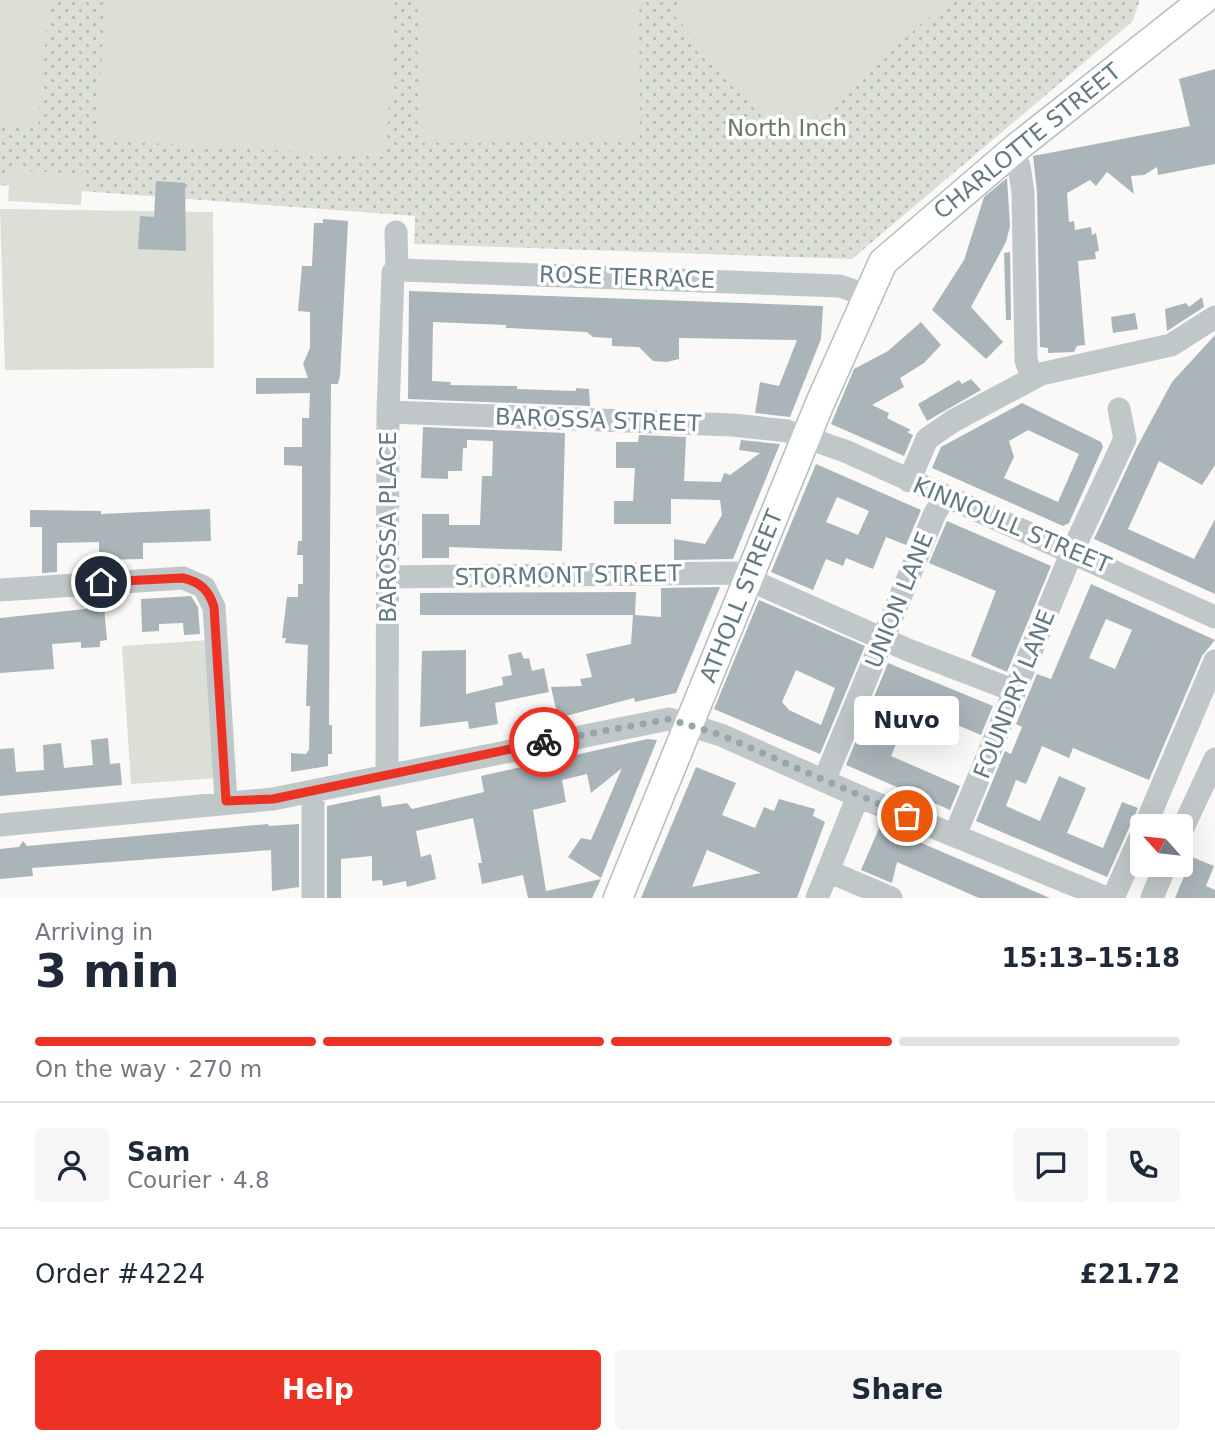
<!DOCTYPE html>
<meta charset="utf-8">
<style>
body{margin:0;font-family:"DejaVu Sans",sans-serif;background:#f6f6f7;color:#1f2937;height:100vh;display:flex;flex-direction:column;font-size:26px;white-space:nowrap}
*{box-sizing:border-box;margin:0}
p{font-size:23px;color:#747a83}
.icon{flex:none;width:38px;height:38px;fill:none;stroke:currentColor;stroke-width:2;stroke-linecap:round;stroke-linejoin:round}
.map{position:relative;height:898px;overflow:hidden}
.sheet{display:flex;flex-direction:column;background:#fff;flex:1}
.sheet>*{flex:none}
.needle{width:46px;rotate:297deg}
.fabs{position:absolute;left:1130px;top:814px;display:grid;gap:14px}
.fabs a{display:grid;place-items:center;width:63px;height:63px;border-radius:7px;background:#fff;box-shadow:0 7px 28px #0002;font-size:35px}
.pin{position:absolute;display:grid;place-items:center;width:60px;height:60px;color:#fff;margin:-30px;border:4px solid #fff;border-radius:50%;box-shadow:0 2px 7px #0007}
.courier{position:absolute;display:grid;place-items:center;width:70px;height:70px;margin:-35px;border:5px solid #ec3125;border-radius:50%;background:#fff;color:#222;box-shadow:0 2px 9px #0007}
.bubble{position:absolute;height:49px;border-radius:7px;background:#fff;box-shadow:0 7px 28px #0002;font-size:23px;font-weight:600;line-height:49px;text-align:center}
.headline em{font-style:normal;font-weight:600}
.headline div{display:flex;flex-direction:column-reverse}
.headline{display:flex;align-items:center;justify-content:space-between;height:119px;padding:0 35px}
h1{font-size:46px;font-weight:600;line-height:52px}
.bar{display:grid;grid-template-columns:repeat(4,1fr);gap:10px 7px;align-content:center;height:84px;padding:0 35px}
.bar i{height:9px;border-radius:5px;background:#e0e1e3}
.bar .on{background:#ec3125}
.bar p{grid-column:span 4}
.line{display:flex;align-items:center;gap:18px;padding:0 35px;border-top:2px solid #e0e1e3}
.line div{flex:1}
.round{display:grid;place-items:center;flex:none;width:74px;height:74px;border-radius:7px;background:#f6f6f7}
.cta{display:flex;gap:14px;margin-top:auto;padding:14px 35px}
.cta a{flex:1;height:80px;border-radius:7px;background:#ec3125;color:#fff;font-size:28px;font-weight:600;line-height:80px;text-align:center}
.cta a+a{background:#f6f6f7;color:#1f2937}
.map>svg:first-child{display:block}
.park{fill:url(#park-dots)}
.garden{fill:#dbdfd6}
.building{fill:#a9b5b9;fill-rule:evenodd}
.lines{fill:none;stroke-linecap:round;stroke-linejoin:round}
.major-casing{stroke:#b5bcbf;stroke-width:31}
.minor{stroke:#c0c7c9;stroke-width:23}
.major{stroke:#fff;stroke-width:28}
.done{stroke:#98a6ac;stroke-width:7;stroke-dasharray:0 12.6}
.route{stroke:#ec3125;stroke-width:9}
.labels{text-anchor:middle;stroke-width:7;stroke-linejoin:round;paint-order:stroke}
.park-label{font-size:23px;fill:#6b7a62;stroke:#fff}
.street-label{font-size:23px;fill:#637a84;stroke:#fff}
</style>
<div class="map">
<svg width="1215" height="898" viewBox="0 0 1215 898">
<defs>
<pattern id="park-dots" width="8" height="8" patternUnits="userSpaceOnUse" patternTransform="scale(1.75)"><rect width="8" height="8" fill="#dbdfd6"/><path d="M2 2h.1M6 6h.1" fill="none" stroke="#b5bab3" stroke-width="1.8" stroke-linecap="round"/></pattern>
</defs>
<rect width="100%" height="100%" fill="#faf9f7"/>
<!-- park -->
<path class="park" d="M 0,0 L 1140,0 L 1132,22 L 852,259 L 414,244 L 415,216 L 0,185 Z"/>
<!-- garden -->
<path class="garden" d="M 0,0 L 49,0 L 38,126 L 0,123 Z
M 105,0 L 395,0 L 386,157 L 97,140 Z
M 418,0 L 639,0 L 640,142 L 419,143 Z
M 690,0 L 949,0 L 785,143 L 673,14 Z
M 10,170 L 83,174 L 81,205 L 8,201 Z
M 0,209 L 213,212 L 214,368 L 5,370 Z
M 209,640 L 218,778 L 131,784 L 122,646 Z"/>
<!-- building -->
<path class="building" d="M 1215,69 L 1215,164 L 1158,175 L 1157,167 L 1144,175 L 1131,176 L 1134,194 L 1107,172 L 1096,186 L 1090,180 L 1067,193 L 1069,222 L 1074,221 L 1075,230 L 1091,227 L 1092,235 L 1096,233 L 1099,251 L 1095,252 L 1096,259 L 1078,261 L 1085,345 L 1077,346 L 1074,352 L 1048,353 L 1048,348 L 1040,347 L 1037,192 L 1033,156 L 1190,126 L 1179,79 Z
M 1007,178 L 1010,226 L 1006,242 L 971,307 L 1003,342 L 986,359 L 932,310 L 964,260 L 984,197 Z
M 156,181 L 185,183 L 186,251 L 138,249 L 140,216 L 154,217 Z
M 323,219 L 348,221 L 340,376 L 338,384 L 331,384 L 329,725 L 332,725 L 332,754 L 328,754 L 328,766 L 291,772 L 291,753 L 306,754 L 309,750 L 310,706 L 306,706 L 308,645 L 285,643 L 286,638 L 282,638 L 287,597 L 298,597 L 298,584 L 303,584 L 303,555 L 297,555 L 298,541 L 302,541 L 302,466 L 284,465 L 284,447 L 302,447 L 302,418 L 309,418 L 310,393 L 256,394 L 256,378 L 308,378 L 303,364 L 310,348 L 310,312 L 298,311 L 302,266 L 312,266 L 314,223 L 323,223 Z
M 1010,252 L 1011,320 L 1006,320 L 1004,253 Z
M 409,291 L 823,306 L 821,339 L 790,417 L 755,413 L 760,382 L 779,386 L 797,340 L 679,338 L 679,359 L 667,362 L 653,361 L 639,347 L 612,346 L 612,338 L 593,337 L 587,332 L 506,328 L 506,325 L 433,322 L 432,381 L 451,382 L 450,385 L 517,386 L 517,389 L 576,391 L 576,388 L 589,389 L 590,406 L 408,399 Z
M 1202,297 L 1204,307 L 1167,331 L 1165,309 L 1186,303 L 1189,307 Z
M 1135,313 L 1138,329 L 1113,333 L 1111,317 Z
M 921,322 L 941,345 L 924,363 L 900,378 L 904,387 L 872,405 L 889,413 L 887,418 L 911,430 L 907,432 L 913,435 L 904,456 L 831,424 L 854,369 L 888,351 Z
M 1215,335 L 1215,465 L 1202,485 L 1159,461 L 1128,529 L 1194,559 L 1215,519 L 1215,594 L 1094,539 L 1137,447 L 1172,382 Z
M 971,379 L 981,390 L 927,421 L 918,404 L 959,380 L 962,384 Z
M 1022,403 L 1101,442 L 1103,447 L 1069,523 L 1063,526 L 932,468 L 941,447 ZM 1028,430 L 1079,454 L 1058,502 L 1004,478 L 1014,457 L 1009,441 Z
M 423,427 L 565,433 L 562,551 L 449,547 L 449,558 L 422,558 L 422,514 L 449,514 L 449,525 L 480,525 L 482,476 L 492,476 L 493,441 L 467,440 L 467,448 L 463,448 L 462,471 L 448,471 L 448,479 L 421,478 Z
M 639,435 L 686,437 L 684,481 L 721,482 L 724,473 L 730,475 L 760,453 L 739,450 L 741,440 L 780,444 L 733,559 L 674,560 L 674,539 L 705,544 L 722,515 L 720,500 L 671,499 L 671,524 L 614,524 L 614,501 L 633,501 L 635,468 L 616,468 L 616,442 L 638,442 Z
M 816,464 L 921,510 L 906,545 L 886,537 L 873,569 L 846,558 L 843,566 L 826,559 L 813,590 L 771,572 ZM 837,497 L 869,511 L 858,535 L 826,522 Z
M 210,509 L 211,541 L 143,543 L 143,559 L 99,560 L 99,542 L 57,543 L 57,572 L 42,573 L 42,527 L 30,527 L 30,510 L 101,511 L 101,514 Z
M 947,521 L 1051,566 L 1007,672 L 971,656 L 996,591 L 929,563 Z
M 1091,584 L 1215,640 L 1202,656 L 1149,780 L 1073,748 L 1069,758 L 1042,746 L 1026,784 L 1016,780 L 1006,806 L 1040,821 L 1059,776 L 1086,788 L 1067,833 L 1103,848 L 1122,802 L 1138,808 L 1107,877 L 976,821 L 1005,751 L 1011,754 L 1022,727 L 1016,724 L 1037,674 L 1051,679 ZM 1106,619 L 1132,630 L 1115,669 L 1089,658 Z
M 720,587 L 676,693 L 635,702 L 634,698 L 558,718 L 551,687 L 582,686 L 580,679 L 592,677 L 586,654 L 631,644 L 633,615 L 420,615 L 420,593 L 636,592 L 635,615 L 661,617 L 661,588 Z
M 191,596 L 198,607 L 200,634 L 184,635 L 183,623 L 159,624 L 159,631 L 142,632 L 141,599 Z
M 759,600 L 865,646 L 820,754 L 714,709 ZM 796,670 L 835,688 L 821,725 L 789,710 L 782,702 Z
M 104,607 L 107,640 L 100,641 L 100,647 L 81,648 L 81,642 L 52,644 L 54,669 L 0,673 L 0,618 Z
M 466,650 L 466,694 L 503,685 L 502,677 L 512,675 L 508,655 L 521,652 L 524,659 L 529,658 L 532,671 L 544,668 L 549,692 L 495,703 L 498,724 L 469,729 L 468,721 L 420,727 L 422,651 Z
M 888,663 L 993,706 L 981,735 L 912,706 L 891,756 L 960,786 L 950,810 L 846,765 Z
M 108,738 L 110,764 L 120,763 L 122,785 L 0,796 L 0,749 L 14,748 L 16,772 L 44,770 L 43,745 L 61,743 L 64,768 L 93,765 L 91,740 Z
M 647,739 L 657,740 L 601,878 L 568,857 L 581,838 L 591,840 L 622,768 L 591,793 L 587,774 L 562,780 L 566,802 L 533,810 L 546,891 L 601,879 L 592,898 L 528,898 L 523,875 L 482,884 L 478,863 L 482,863 L 473,818 L 416,831 L 421,857 L 431,854 L 436,879 L 407,887 L 406,881 L 383,886 L 382,880 L 372,881 L 372,856 L 341,859 L 341,898 L 327,898 L 327,806 L 380,795 L 382,807 L 407,803 L 412,809 L 484,792 L 481,776 Z
M 696,767 L 736,783 L 722,815 L 755,828 L 764,807 L 774,811 L 779,799 L 815,809 L 813,816 L 825,822 L 797,898 L 641,898 ZM 707,850 L 761,873 L 692,887 Z
M 268,824 L 269,826 L 299,824 L 299,887 L 272,891 L 271,850 L 32,868 L 33,876 L 0,879 L 0,849 L 19,847 L 23,841 L 27,846 Z
M 880,826 L 919,842 L 1050,898 L 979,898 L 897,862 L 892,883 L 861,870 Z
M 1192,857 L 1214,866 L 1206,886 L 1215,890 L 1215,898 L 1175,898 Z"/>
<g class="lines">
<!-- major casing -->
<g class="major-casing">
<path id="major" d="M 618,898 L 820,403 L 883,262 L 1016,148 L 1203,0"/>
</g>
<!-- minor -->
<path class="minor" d="M 1010,153 L 1019,166 L 1023,192 L 1026,360 L 1032,378
M 396,232 L 397,270
M 388,412 L 733,425 L 787,431 L 845,451 L 1215,617
M 909,481 L 927,439 L 953,421 L 1041,374 L 1171,345 L 1215,317
M 388,577 L 734,573 L 908,650 L 1015,691
M 0,590 L 183,578 L 204,587 L 214,607 L 226,801
M 387,775 L 388,412 L 393,273 L 402,270 L 840,286 L 866,295
M 824,781 L 935,513 L 945,497
M 313,791 L 313,898
M 0,825 L 273,799 L 669,719 L 721,735 L 858,796 L 1106,898
M 1145,826 L 1215,661
M 1181,832 L 1215,759
M 955,835 L 1072,552 L 1125,439 L 1119,409
M 828,871 L 891,898
M 817,898 L 858,796
M 1113,898 L 1143,831
M 1152,898 L 1166,864"/>
<!-- major -->
<use href="#major" class="major"/>
</g>
<g class="lines">
<!-- done -->
<path class="done" d="M 544,742 L 669,719 L 721,735 L 907,816"/>
<!-- route -->
<path class="route" d="M 101,582 L 183,578 C 200,582 209,590 214,607 L 226,801 L 273,799 L 544,742"/>
</g>
<g class="labels">
<!-- park labels -->
<g class="park-label">
<text x="787" y="136">North Inch</text>
</g>
<!-- street labels -->
<g class="street-label">
<text transform="translate(1027 141) rotate(-39)" y="8">CHARLOTTE STREET</text>
<text transform="translate(627 277) rotate(2)" y="8">ROSE TERRACE</text>
<text transform="translate(598 420) rotate(2)" y="8">BAROSSA STREET</text>
<text transform="translate(1012 525) rotate(23)" y="8">KINNOULL STREET</text>
<text transform="translate(388 527) rotate(-90)" y="8">BAROSSA PLACE</text>
<text transform="translate(568 575) rotate(-1)" y="8">STORMONT STREET</text>
<text transform="translate(741 596) rotate(-68)" y="8">ATHOLL STREET</text>
<text transform="translate(899 600) rotate(-68)" y="8">UNION LANE</text>
<text transform="translate(1014 694) rotate(-68)" y="8">FOUNDRY LANE</text>
</g>
</g>
</svg>
<div class="fabs">
<a><svg class="needle" viewBox="-14 -14 28 28"><path d="M0-13l5 13h-10z" fill="#e53935"/><path d="M0 13l5-13h-10z" fill="#747a83"/></svg></a>
</div>
<div class="pin" style="left:907px;top:816px;background:#ea580c"><svg class="icon" aria-label="bag" viewBox="0 0 24 24"><path d="M5 8h14l-1 12H6zM9 8a3 3 0 0 1 6 0"/></svg></div>
<div class="pin" style="left:101px;top:582px;background:#1f2937"><svg class="icon" aria-label="home" viewBox="0 0 24 24"><path d="M3 11l9-7 9 7M6 9v11h12V9"/></svg></div>
<div class="courier" style="left:544px;top:742px"><svg class="icon" aria-label="bike" viewBox="0 0 24 24"><circle cx="6" cy="16" r="4"/><circle cx="18" cy="16" r="4"/><path d="M6 16l4-8h5l3 8M10 8l3 8H6M13 5h3"/></svg></div>
<div class="bubble" style="left:854px;top:696px;width:105px">Nuvo</div>
</div>
<section class="sheet">
<div class="headline"><div><h1>3 min</h1><p>Arriving in</p></div><em>15:13–15:18</em></div>
<div class="bar"><i class="on"></i><i class="on"></i><i class="on"></i><i></i><p>On the way · 270 m</p></div>
<div class="line" style="height:126px"><a class="round"><svg class="icon" aria-label="person" viewBox="0 0 24 24"><circle cx="12" cy="8" r="4"/><path d="M4 21q1-7 8-7t8 7"/></svg></a><div><b>Sam</b><p>Courier · 4.8</p></div><a class="round"><svg class="icon" aria-label="chat" viewBox="0 0 24 24"><path d="M4 5h16v11H9l-5 4z"/></svg></a><a class="round"><svg class="icon" aria-label="phone" viewBox="0 0 24 24"><path d="M5 4h4l2 5-3 2q2 4 5 5l2-3 5 2v4C11 20 4 13 5 4z"/></svg></a></div>
<div class="line" style="height:91px"><div>Order #4224</div><b>£21.72</b></div>
<div class="cta"><a>Help</a><a>Share</a></div>
</section>
